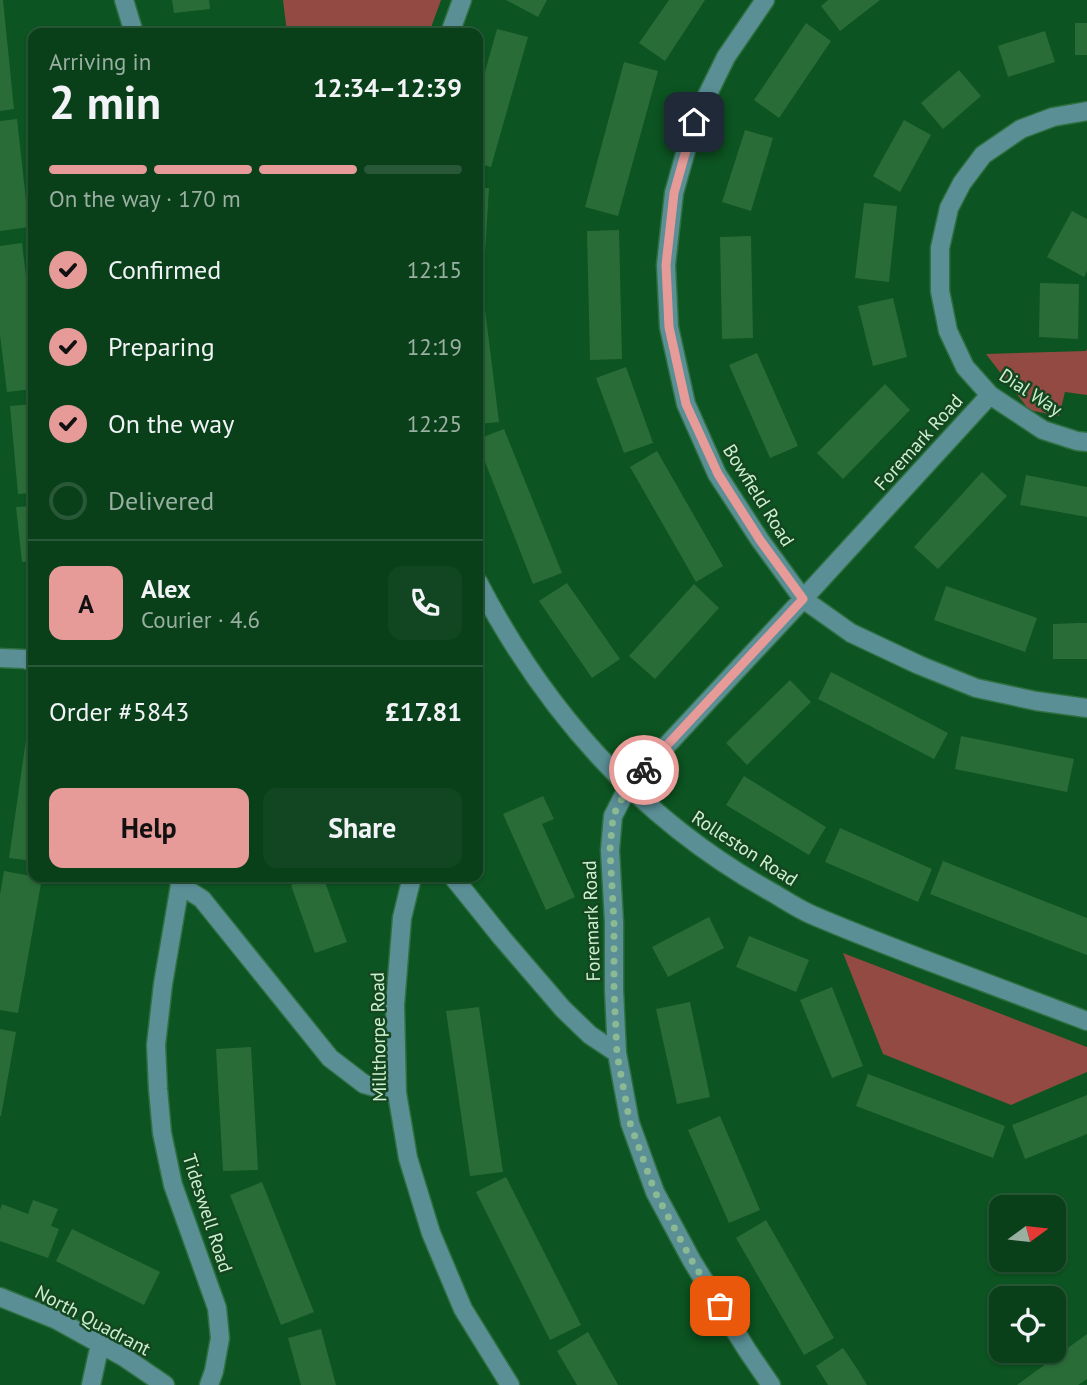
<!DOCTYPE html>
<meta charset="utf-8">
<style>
body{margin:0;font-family:"PT Sans",sans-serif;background:#124622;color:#f1f3f6;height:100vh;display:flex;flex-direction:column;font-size:26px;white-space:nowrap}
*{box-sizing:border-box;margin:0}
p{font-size:23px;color:#99afa2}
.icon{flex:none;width:38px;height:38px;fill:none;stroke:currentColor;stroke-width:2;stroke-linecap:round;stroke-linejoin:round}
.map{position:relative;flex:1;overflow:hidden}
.side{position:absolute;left:28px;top:28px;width:455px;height:854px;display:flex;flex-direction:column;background:#093f19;border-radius:14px;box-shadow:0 2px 5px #0004,0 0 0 2px #295838}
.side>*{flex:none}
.needle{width:46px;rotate:75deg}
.tools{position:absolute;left:989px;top:1195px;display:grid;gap:14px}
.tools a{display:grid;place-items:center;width:77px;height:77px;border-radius:14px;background:#093f19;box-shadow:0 2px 5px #0004,0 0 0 2px #295838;font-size:35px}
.pin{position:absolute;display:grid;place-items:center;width:60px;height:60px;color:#fff;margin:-30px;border-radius:14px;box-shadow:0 4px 10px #0006}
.courier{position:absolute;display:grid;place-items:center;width:70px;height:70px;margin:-35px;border:5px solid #e69b98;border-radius:50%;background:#fff;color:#222;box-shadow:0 2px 9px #0007}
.headline em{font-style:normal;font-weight:800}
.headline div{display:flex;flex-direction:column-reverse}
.headline{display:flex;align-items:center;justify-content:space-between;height:119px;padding:0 21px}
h1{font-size:46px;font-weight:800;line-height:52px}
.bar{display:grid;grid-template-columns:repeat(4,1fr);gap:10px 7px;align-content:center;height:84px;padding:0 21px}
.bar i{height:9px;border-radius:5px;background:#295838}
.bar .selected{background:#e69b98}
.bar p{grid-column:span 4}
.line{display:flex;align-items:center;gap:18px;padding:0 21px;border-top:2px solid #295838}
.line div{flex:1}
.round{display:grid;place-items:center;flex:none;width:74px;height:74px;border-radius:14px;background:#124622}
ol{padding:0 21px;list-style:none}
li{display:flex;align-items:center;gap:21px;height:77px}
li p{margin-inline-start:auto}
li .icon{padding:7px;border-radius:50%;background:#e69b98;color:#111;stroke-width:4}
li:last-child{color:#99afa2}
li i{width:38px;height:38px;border:4px solid #295838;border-radius:50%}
.cta{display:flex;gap:14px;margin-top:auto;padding:14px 21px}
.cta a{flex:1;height:80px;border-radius:14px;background:#e69b98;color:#111;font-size:28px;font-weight:800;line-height:80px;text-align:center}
.cta a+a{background:#124622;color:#f1f3f6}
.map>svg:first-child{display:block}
.green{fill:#924a42}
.building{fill:#2a6c38}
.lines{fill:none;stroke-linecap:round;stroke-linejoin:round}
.minor-casing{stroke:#2f7041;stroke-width:21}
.minor{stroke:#5a8f96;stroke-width:18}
.done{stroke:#8ab994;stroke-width:7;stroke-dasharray:0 12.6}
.route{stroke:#e69b98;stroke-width:9}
.labels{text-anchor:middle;stroke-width:5;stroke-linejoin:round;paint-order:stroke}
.street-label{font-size:19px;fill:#cef0d2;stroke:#14471f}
</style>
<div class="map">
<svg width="1087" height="1385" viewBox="0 0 1087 1385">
<rect width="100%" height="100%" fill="#0c5421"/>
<!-- green -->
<path class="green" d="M 283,0 L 441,0 L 429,33 L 287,33 Z
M 1087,349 L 1087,395 L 1065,392 L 1059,416 L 1029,410 L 986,354 L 1086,351 Z
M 843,953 L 1087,1047 L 1087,1072 L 1011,1105 L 883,1054 Z"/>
<!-- building -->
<path class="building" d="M 0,0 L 3,0 L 14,109 L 0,111 Z
M 172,0 L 209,0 L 210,9 L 174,13 Z
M 506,0 L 547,0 L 538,17 Z
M 669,0 L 705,0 L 665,61 L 639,43 Z
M 828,0 L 880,0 L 840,31 L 821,6 Z
M 806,23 L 831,41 L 779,118 L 754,100 Z
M 1075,23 L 1087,23 L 1087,55 L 1075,55 Z
M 211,27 L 211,33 L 178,33 L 177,30 Z
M 497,29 L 528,37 L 491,167 L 478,163 L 478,97 Z
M 1045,31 L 1055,62 L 1008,77 L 998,46 Z
M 624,62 L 658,71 L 618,216 L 585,207 Z
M 959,70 L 981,96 L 943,129 L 921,103 Z
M 17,119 L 29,227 L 0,231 L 0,121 Z
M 904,120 L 931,135 L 900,192 L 873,176 Z
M 745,130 L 773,138 L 751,211 L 722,202 Z
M 478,188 L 489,188 L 483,287 L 478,286 Z
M 864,203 L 897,206 L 889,282 L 855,278 Z
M 1072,211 L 1087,219 L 1087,271 L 1084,277 L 1047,257 Z
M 619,230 L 622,359 L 590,360 L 587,231 Z
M 751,236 L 753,338 L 722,339 L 720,237 Z
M 22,243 L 33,335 L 33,389 L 7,392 L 0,335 L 0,246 Z
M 1040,283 L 1079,284 L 1078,339 L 1039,337 Z
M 893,298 L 907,357 L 873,366 L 858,306 Z
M 478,301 L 484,301 L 499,422 L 478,424 Z
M 757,353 L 798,446 L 770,458 L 729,365 Z
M 626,367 L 653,443 L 624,453 L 596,378 Z
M 885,384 L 910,410 L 843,479 L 817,453 Z
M 33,404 L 33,493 L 18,494 L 10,406 Z
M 504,429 L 562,573 L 533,584 L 478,444 L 478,439 Z
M 657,451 L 723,566 L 696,582 L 630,467 Z
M 982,472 L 1007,496 L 938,569 L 914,547 Z
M 1026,475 L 1087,487 L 1087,517 L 1020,505 Z
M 33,506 L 33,561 L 22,562 L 16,507 Z
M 567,583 L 620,659 L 592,678 L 539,601 Z
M 694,584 L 719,608 L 655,679 L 629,656 Z
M 946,586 L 1037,618 L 1025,652 L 934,620 Z
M 1080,623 L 1087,623 L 1087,659 L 1053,659 L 1053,624 Z
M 831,672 L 948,733 L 934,759 L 818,699 Z
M 790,680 L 811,702 L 747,765 L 726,743 Z
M 29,719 L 33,720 L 33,861 L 9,858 Z
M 961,736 L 1074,759 L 1067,792 L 955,769 Z
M 744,776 L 826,827 L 809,855 L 726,805 Z
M 543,796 L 554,819 L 542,824 L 575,897 L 546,910 L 503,814 Z
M 840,828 L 932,869 L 918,902 L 825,862 Z
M 943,861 L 1087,918 L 1087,955 L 930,894 Z
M 4,871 L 42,878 L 18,1013 L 0,1010 L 0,895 Z
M 315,877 L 323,877 L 347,942 L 315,953 L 291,885 Z
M 709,917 L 724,948 L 668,977 L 652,947 Z
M 749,936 L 809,960 L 796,992 L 736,967 Z
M 832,987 L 863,1066 L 832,1078 L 800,1000 Z
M 690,1002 L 710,1097 L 677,1104 L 656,1009 Z
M 479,1007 L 503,1172 L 470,1176 L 446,1011 Z
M 0,1029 L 16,1032 L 1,1116 L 0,1116 Z
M 251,1047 L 258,1170 L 223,1171 L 216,1049 Z
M 868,1074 L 1005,1126 L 993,1158 L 856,1106 Z
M 1087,1095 L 1087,1134 L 1025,1159 L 1012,1125 Z
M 720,1116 L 760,1210 L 729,1223 L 688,1130 Z
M 506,1177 L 581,1325 L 550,1340 L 476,1192 Z
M 262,1182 L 314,1312 L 281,1325 L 230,1195 Z
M 33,1200 L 58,1209 L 51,1226 L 59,1229 L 48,1258 L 0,1241 L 0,1210 L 2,1204 L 28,1214 Z
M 766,1220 L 834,1338 L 804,1355 L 736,1238 Z
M 72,1229 L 160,1272 L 144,1305 L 56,1261 Z
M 321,1329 L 336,1385 L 301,1385 L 288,1338 Z
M 588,1332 L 616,1381 L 618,1385 L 577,1385 L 557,1351 Z
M 1087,1334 L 1087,1379 L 1078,1385 L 1017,1385 Z
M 843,1348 L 858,1370 L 867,1385 L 828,1385 L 816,1366 Z"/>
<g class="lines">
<!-- minor casing -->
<g class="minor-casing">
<path id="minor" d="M 124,0 L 134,33
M 765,0 L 726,57 L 694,122 L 674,193 L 666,265 L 669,327 L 686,404 L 717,474 L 760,540 L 803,599 L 851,633 L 919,665 L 976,688 L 1036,701 L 1087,708
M 450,33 L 462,0
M 1087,111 L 1053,117 L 1021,129 L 983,155 L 962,183 L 949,208 L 940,248 L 940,291 L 948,331 L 965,367 L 990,395 L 1043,430 L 1077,441 L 1087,442
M 478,582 C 546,713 643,821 773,893 C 785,900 797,908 810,914 C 849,931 889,946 928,961 C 981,981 1034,1001 1087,1021
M 0,658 L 25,659 L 33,662
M 178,877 L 180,885 L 163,984 L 156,1045 L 158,1089 L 162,1133 L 173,1185 L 217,1308 L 220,1338 L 214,1371 L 209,1385
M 412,877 L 402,918 L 395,1005 L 397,1093 L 408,1158 L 431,1233 L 463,1309 L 510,1385
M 453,877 L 502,938 L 563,1009 L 590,1035 L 617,1053
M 180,885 L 202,899 L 330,1058 L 364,1084 L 397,1093
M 0,1297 L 57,1320 L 124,1357 L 165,1385
M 91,1385 L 100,1344
M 771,1385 L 747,1350 L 692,1261 L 655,1192 L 630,1123 L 617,1053 L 614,990 L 614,922 L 610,850 L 613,816 L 628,787 L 803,599 L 990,395"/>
</g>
<!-- minor -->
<use href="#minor" class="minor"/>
</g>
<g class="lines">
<!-- done -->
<path class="done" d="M 644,770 L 628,787 L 613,816 L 610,850 L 614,922 L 614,990 L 617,1054 L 630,1123 L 655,1192 L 692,1261 L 720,1306"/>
<!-- route -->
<path class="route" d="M 644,770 L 803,599 L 760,540 L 718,474 L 686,404 L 669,327 L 666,265 L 674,193 L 694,122"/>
</g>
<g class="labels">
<!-- street labels -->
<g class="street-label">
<text transform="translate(1031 392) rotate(33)" y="7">Dial Way</text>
<text transform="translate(918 442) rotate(-48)" y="7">Foremark Road</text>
<text transform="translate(759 495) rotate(58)" y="7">Bowfield Road</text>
<text transform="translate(745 848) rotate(33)" y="7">Rolleston Road</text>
<text transform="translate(591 921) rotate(-92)" y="7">Foremark Road</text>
<text transform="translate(378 1037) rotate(-91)" y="7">Millthorpe Road</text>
<text transform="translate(208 1213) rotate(72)" y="7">Tideswell Road</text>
<text transform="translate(93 1320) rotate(28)" y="7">North Quadrant</text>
</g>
</g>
</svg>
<div class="tools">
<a><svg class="needle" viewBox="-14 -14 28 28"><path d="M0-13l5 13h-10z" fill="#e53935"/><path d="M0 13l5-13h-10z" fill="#99afa2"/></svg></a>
<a><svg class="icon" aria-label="locate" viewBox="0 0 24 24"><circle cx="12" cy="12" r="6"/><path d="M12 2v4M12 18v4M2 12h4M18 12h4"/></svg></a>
</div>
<div class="pin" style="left:720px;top:1306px;background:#ea580c"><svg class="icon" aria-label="bag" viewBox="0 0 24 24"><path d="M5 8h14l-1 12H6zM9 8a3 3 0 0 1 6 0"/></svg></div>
<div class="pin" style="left:694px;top:122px;background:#1f2937"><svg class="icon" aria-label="home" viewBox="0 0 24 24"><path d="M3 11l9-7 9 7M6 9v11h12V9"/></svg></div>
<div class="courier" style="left:644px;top:770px"><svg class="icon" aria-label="bike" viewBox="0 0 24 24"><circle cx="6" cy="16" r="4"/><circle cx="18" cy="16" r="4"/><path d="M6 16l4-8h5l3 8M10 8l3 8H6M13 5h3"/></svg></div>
<section class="side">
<div class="headline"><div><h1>2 min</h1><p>Arriving in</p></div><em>12:34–12:39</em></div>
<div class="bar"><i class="selected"></i><i class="selected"></i><i class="selected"></i><i></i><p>On the way · 170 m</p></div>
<ol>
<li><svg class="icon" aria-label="check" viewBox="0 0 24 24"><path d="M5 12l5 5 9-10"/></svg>Confirmed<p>12:15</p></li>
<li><svg class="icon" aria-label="check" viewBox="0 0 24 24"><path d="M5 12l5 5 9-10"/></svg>Preparing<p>12:19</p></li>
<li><svg class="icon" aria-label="check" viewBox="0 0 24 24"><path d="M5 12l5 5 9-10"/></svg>On the way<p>12:25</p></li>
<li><i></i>Delivered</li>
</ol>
<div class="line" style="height:126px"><b class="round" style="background:#e69b98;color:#111">A</b><div><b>Alex</b><p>Courier · 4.6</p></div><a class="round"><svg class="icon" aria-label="phone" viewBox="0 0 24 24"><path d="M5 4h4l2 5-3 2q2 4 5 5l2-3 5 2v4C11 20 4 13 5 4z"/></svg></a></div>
<div class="line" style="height:91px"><div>Order #5843</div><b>£17.81</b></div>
<div class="cta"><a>Help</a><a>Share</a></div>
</section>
</div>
